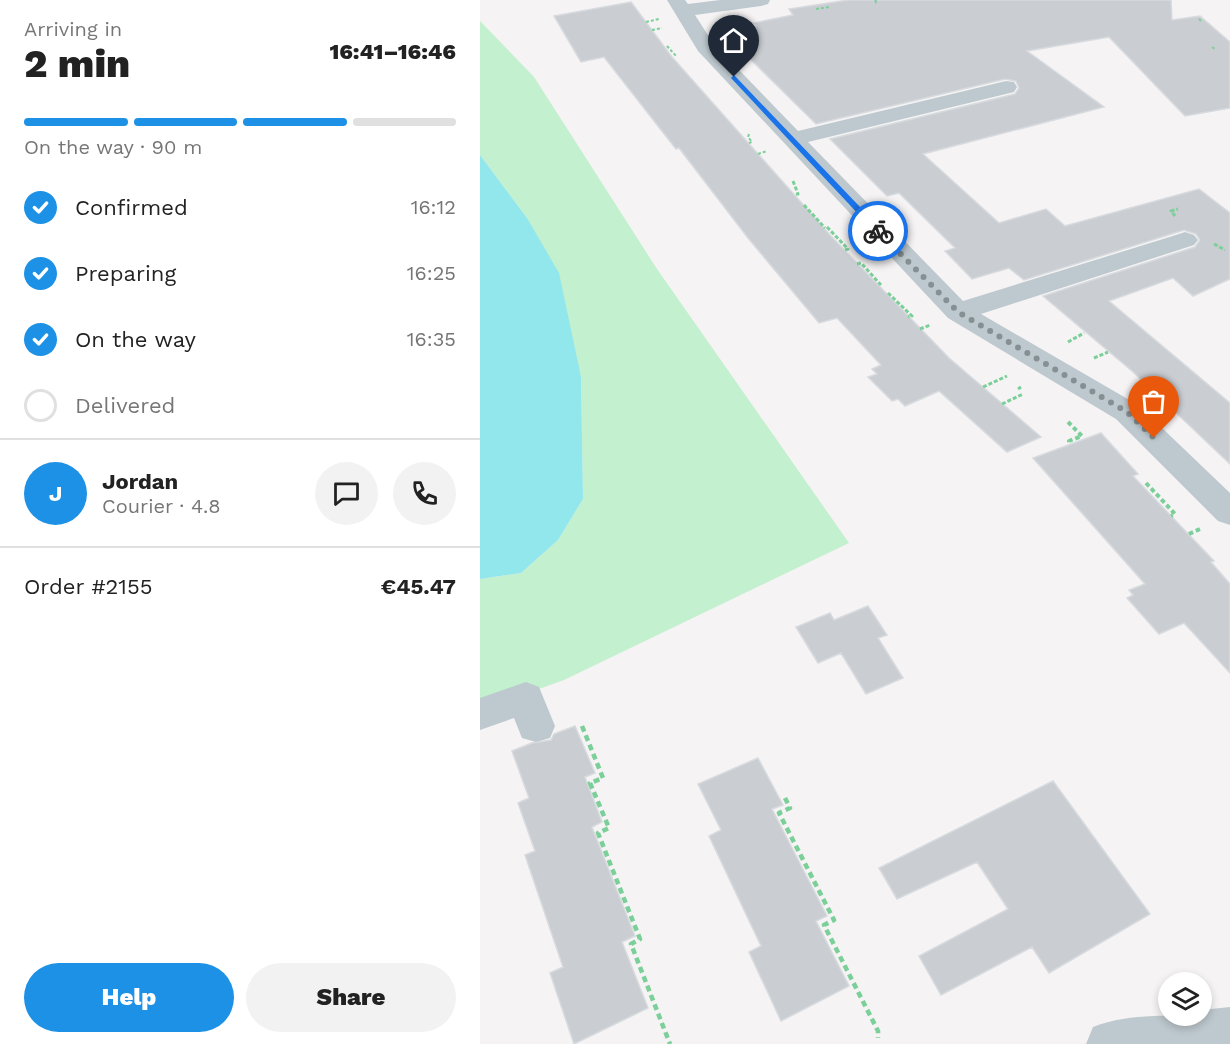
<!DOCTYPE html>
<meta charset="utf-8">
<style>
body{margin:0;font-family:"Work Sans",sans-serif;background:#f2f2f2;color:#222;height:100vh;display:flex;flex-direction:column;font-size:22px;white-space:nowrap}
*{box-sizing:border-box;margin:0}
p{font-size:20px;color:#767676}
.icon{flex:none;width:33px;height:33px;fill:none;stroke:currentColor;stroke-width:2;stroke-linecap:round;stroke-linejoin:round}
.map{position:relative;flex:1;overflow:hidden}
.panel{display:flex;flex-direction:column;background:#fff;width:480px}
.panel>*{flex:none}
.fabs{position:absolute;left:678px;top:972px;display:grid;gap:12px}
.fabs a{display:grid;place-items:center;width:54px;height:54px;border-radius:50%;background:#fff;box-shadow:0 3px 9px #0003;font-size:30px}
.pin{position:absolute;display:grid;place-items:center;width:51px;height:51px;color:#fff;margin:-62px -26px;border-radius:50% 50% 50% 0;rotate:-45deg;box-shadow:0 0 6px #0007}
.pin .icon{rotate:45deg}
.courier{position:absolute;display:grid;place-items:center;width:60px;height:60px;margin:-30px;border:4px solid #1a73e8;border-radius:50%;background:#fff;color:#222;box-shadow:0 2px 8px #0007}
.head em{font-style:normal;font-weight:800}
.head div{display:flex;flex-direction:column-reverse}
.head{display:flex;align-items:center;justify-content:space-between;height:102px;padding:0 24px}
h1{font-size:39px;font-weight:800;line-height:45px}
.bar{display:grid;grid-template-columns:repeat(4,1fr);gap:9px 6px;align-content:center;height:72px;padding:0 24px}
.bar i{height:8px;border-radius:4px;background:#e0e0e0}
.bar .selected{background:#1d91e5}
.bar p{grid-column:span 4}
.line{display:flex;align-items:center;gap:15px;padding:0 24px;border-top:2px solid #e0e0e0}
.line div{flex:1}
.round{display:grid;place-items:center;flex:none;width:63px;height:63px;border-radius:32px;background:#f2f2f2}
ol{padding:0 24px;list-style:none}
li{display:flex;align-items:center;gap:18px;height:66px}
li p{margin-inline-start:auto}
li .icon{padding:6px;border-radius:50%;background:#1d91e5;color:#fff;stroke-width:4}
li:last-child{color:#767676}
li i{width:33px;height:33px;border:3px solid #e0e0e0;border-radius:50%}
.cta{display:flex;gap:12px;margin-top:auto;padding:12px 24px}
.cta a{flex:1;height:69px;border-radius:36px;background:#1d91e5;color:#fff;font-size:24px;font-weight:800;line-height:69px;text-align:center}
.cta a+a{background:#f2f2f2;color:#222}
main{display:flex;flex:1;min-height:0}
.map>svg:first-child{display:block}
.green{fill:#c3f0ce}
.water{fill:#91e7ec}
.building{fill:#caced2;stroke:#d7dade;stroke-width:1.5}
.lines{fill:none;stroke-linecap:round;stroke-linejoin:round}
.path-far3{stroke:#7bcf99;stroke-width:2;stroke-dasharray:3 2;stroke-linecap:butt}
.path-far2{stroke:#7bcf99;stroke-width:3;stroke-dasharray:4 2;stroke-linecap:butt}
.path-far1{stroke:#7bcf99;stroke-width:4;stroke-dasharray:4.5 3;stroke-linecap:butt}
.path{stroke:#7bcf99;stroke-width:4.5;stroke-dasharray:6 4;stroke-linecap:butt}
.minor{fill:#bec9cf;fill-rule:evenodd}
.route{fill:#1a73e8}
.done{stroke:#868f93;stroke-width:6;stroke-dasharray:0 10.8}
</style>
<main>
<section class="panel">
<div class="head"><div><h1>2 min</h1><p>Arriving in</p></div><em>16:41–16:46</em></div>
<div class="bar"><i class="selected"></i><i class="selected"></i><i class="selected"></i><i></i><p>On the way · 90 m</p></div>
<ol>
<li><svg class="icon" aria-label="check" viewBox="0 0 24 24"><path d="M5 12l5 5 9-10"/></svg>Confirmed<p>16:12</p></li>
<li><svg class="icon" aria-label="check" viewBox="0 0 24 24"><path d="M5 12l5 5 9-10"/></svg>Preparing<p>16:25</p></li>
<li><svg class="icon" aria-label="check" viewBox="0 0 24 24"><path d="M5 12l5 5 9-10"/></svg>On the way<p>16:35</p></li>
<li><i></i>Delivered</li>
</ol>
<div class="line" style="height:108px"><b class="round" style="background:#1d91e5;color:#fff">J</b><div><b>Jordan</b><p>Courier · 4.8</p></div><a class="round"><svg class="icon" aria-label="chat" viewBox="0 0 24 24"><path d="M4 5h16v11H9l-5 4z"/></svg></a><a class="round"><svg class="icon" aria-label="phone" viewBox="0 0 24 24"><path d="M5 4h4l2 5-3 2q2 4 5 5l2-3 5 2v4C11 20 4 13 5 4z"/></svg></a></div>
<div class="line" style="height:78px"><div>Order #2155</div><b>€45.47</b></div>
<div class="cta"><a>Help</a><a>Share</a></div>
</section>
<div class="map">
<svg width="750" height="1044" viewBox="0 0 750 1044">
<rect width="100%" height="100%" fill="#f5f3f3"/>
<!-- green -->
<path class="green" d="M 0,21 L 54,77 L 177,269 L 369,543 L 84,680 L 0,710 L 0,579 L 41,573 L 78,540 L 103,499 L 101,377 L 47,218 L 0,155 Z"/>
<!-- water -->
<path class="water" d="M 0,155 L 47,218 L 79,273 L 101,377 L 103,499 L 78,540 L 41,573 L 0,579 Z"/>
<!-- building -->
<path class="building" d="M 368,0 L 691,0 L 692,20 L 720,16 L 750,42 L 750,108 L 705,116 L 629,37 L 547,51 L 624,107 L 443,154 L 519,223 L 566,209 L 585,226 L 719,189 L 750,213 L 750,279 L 713,296 L 693,278 L 629,301 L 750,403 L 750,464 L 652,371 L 563,296 L 715,247 L 720,240 L 716,234 L 704,230 L 544,280 L 529,268 L 492,279 L 465,251 L 475,248 L 419,193 L 407,196 L 350,139 L 535,94 L 539,88 L 536,81 L 525,79 L 336,124 L 256,45 L 261,29 L 277,26 L 274,23 L 313,15 L 309,9 Z
M 151,2 L 192,57 L 351,236 L 469,358 L 561,437 L 527,452 L 459,391 L 425,406 L 418,399 L 412,401 L 388,377 L 397,374 L 392,369 L 401,365 L 357,318 L 339,323 L 268,238 L 199,148 L 196,149 L 124,57 L 101,62 L 74,16 Z
M 621,433 L 658,474 L 653,476 L 734,561 L 731,562 L 750,584 L 750,673 L 704,623 L 679,634 L 647,598 L 653,595 L 649,590 L 665,584 L 553,458 Z
M 388,606 L 407,635 L 398,638 L 423,678 L 386,694 L 361,653 L 338,663 L 316,627 L 350,613 L 354,620 Z
M 95,726 L 115,773 L 105,777 L 122,822 L 112,827 L 155,936 L 142,942 L 168,1008 L 94,1044 L 70,973 L 83,967 L 45,855 L 55,851 L 38,803 L 49,798 L 32,751 L 52,743 L 71,740 L 74,734 Z
M 278,758 L 303,805 L 292,809 L 347,916 L 336,921 L 369,986 L 301,1021 L 269,952 L 281,946 L 229,836 L 241,830 L 218,784 Z
M 573,781 L 670,914 L 569,973 L 552,947 L 461,995 L 439,956 L 528,909 L 497,862 L 417,899 L 399,868 Z"/>
<g class="lines">
<!-- path-far3 -->
<path class="path-far3" d="M 395,0 L 397,3 L 395,3
M 336,9 L 350,7
M 719,19 L 721,21
M 166,22 L 179,19
M 172,30 L 182,28
M 187,46 L 196,56
M 732,47 L 736,50
M 269,134 L 268,137 L 272,142 L 269,143
M 278,154 L 287,151"/>
<!-- path-far2 -->
<path class="path-far2" d="M 313,181 L 318,194 L 315,194
M 324,205 L 345,228
M 695,216 L 691,211 L 698,209
M 347,227 L 368,249 L 365,250
M 734,244 L 745,250
M 377,264 L 381,263 L 401,285
M 408,293 L 432,316 L 428,317
M 440,329 L 450,325
M 588,342 L 604,333
M 614,358 L 628,352
M 503,387 L 527,376
M 538,389 L 541,387
M 522,404 L 543,394"/>
<!-- path-far1 -->
<path class="path-far1" d="M 588,422 L 602,436 L 589,441 L 591,444
M 666,483 L 695,514 L 691,516
M 709,534 L 720,529"/>
<!-- path -->
<path class="path" d="M 102,726 L 123,778 L 110,783 L 129,828 L 118,833 L 160,939 L 151,944 L 190,1044
M 305,798 L 310,808 L 299,813 L 354,920 L 344,925 L 398,1031 L 398,1038"/>
<!-- minor -->
<path class="minor" d="M 187,0 L 205,0 L 208,4 L 240,0 L 290,0 L 288,4 L 281,6 L 215,15 L 233,43 L 318,131 L 526,81 L 534,82 L 537,87 L 534,92 L 328,142 L 483,301 L 696,235 L 705,232 L 714,235 L 718,240 L 714,245 L 501,314 L 658,405 L 750,493 L 750,525 L 738,521 L 636,419 L 468,318 L 218,51 Z
M 46,682 L 59,687 L 75,726 L 70,738 L 56,742 L 42,738 L 34,718 L 0,730 L 0,698 Z
M 750,1007 L 750,1044 L 606,1044 L 613,1027 C 649,1013 685,1016 722,1016 L 722,1010 Z"/>
</g>
<!-- route -->
<path class="route" d="M 254,75 L 401,229 L 401,233 L 396,233 L 251,78 Z"/>
<g class="lines">
<!-- done -->
<path class="done" d="M 398,231 L 478,312 L 647,412 L 674,438"/>
</g>
</svg>
<div class="fabs">
<a><svg class="icon" aria-label="layers" viewBox="0 0 24 24"><path d="M12 4l9 5-9 5-9-5zM3 14l9 5 9-5"/></svg></a>
</div>
<div class="pin" style="left:674px;top:438px;background:#ea580c"><svg class="icon" aria-label="bag" viewBox="0 0 24 24"><path d="M5 8h14l-1 12H6zM9 8a3 3 0 0 1 6 0"/></svg></div>
<div class="pin" style="left:254px;top:77px;background:#1f2937"><svg class="icon" aria-label="home" viewBox="0 0 24 24"><path d="M3 11l9-7 9 7M6 9v11h12V9"/></svg></div>
<div class="courier" style="left:398px;top:231px"><svg class="icon" aria-label="bike" viewBox="0 0 24 24"><circle cx="6" cy="16" r="4"/><circle cx="18" cy="16" r="4"/><path d="M6 16l4-8h5l3 8M10 8l3 8H6M13 5h3"/></svg></div>
</div>
</main>
